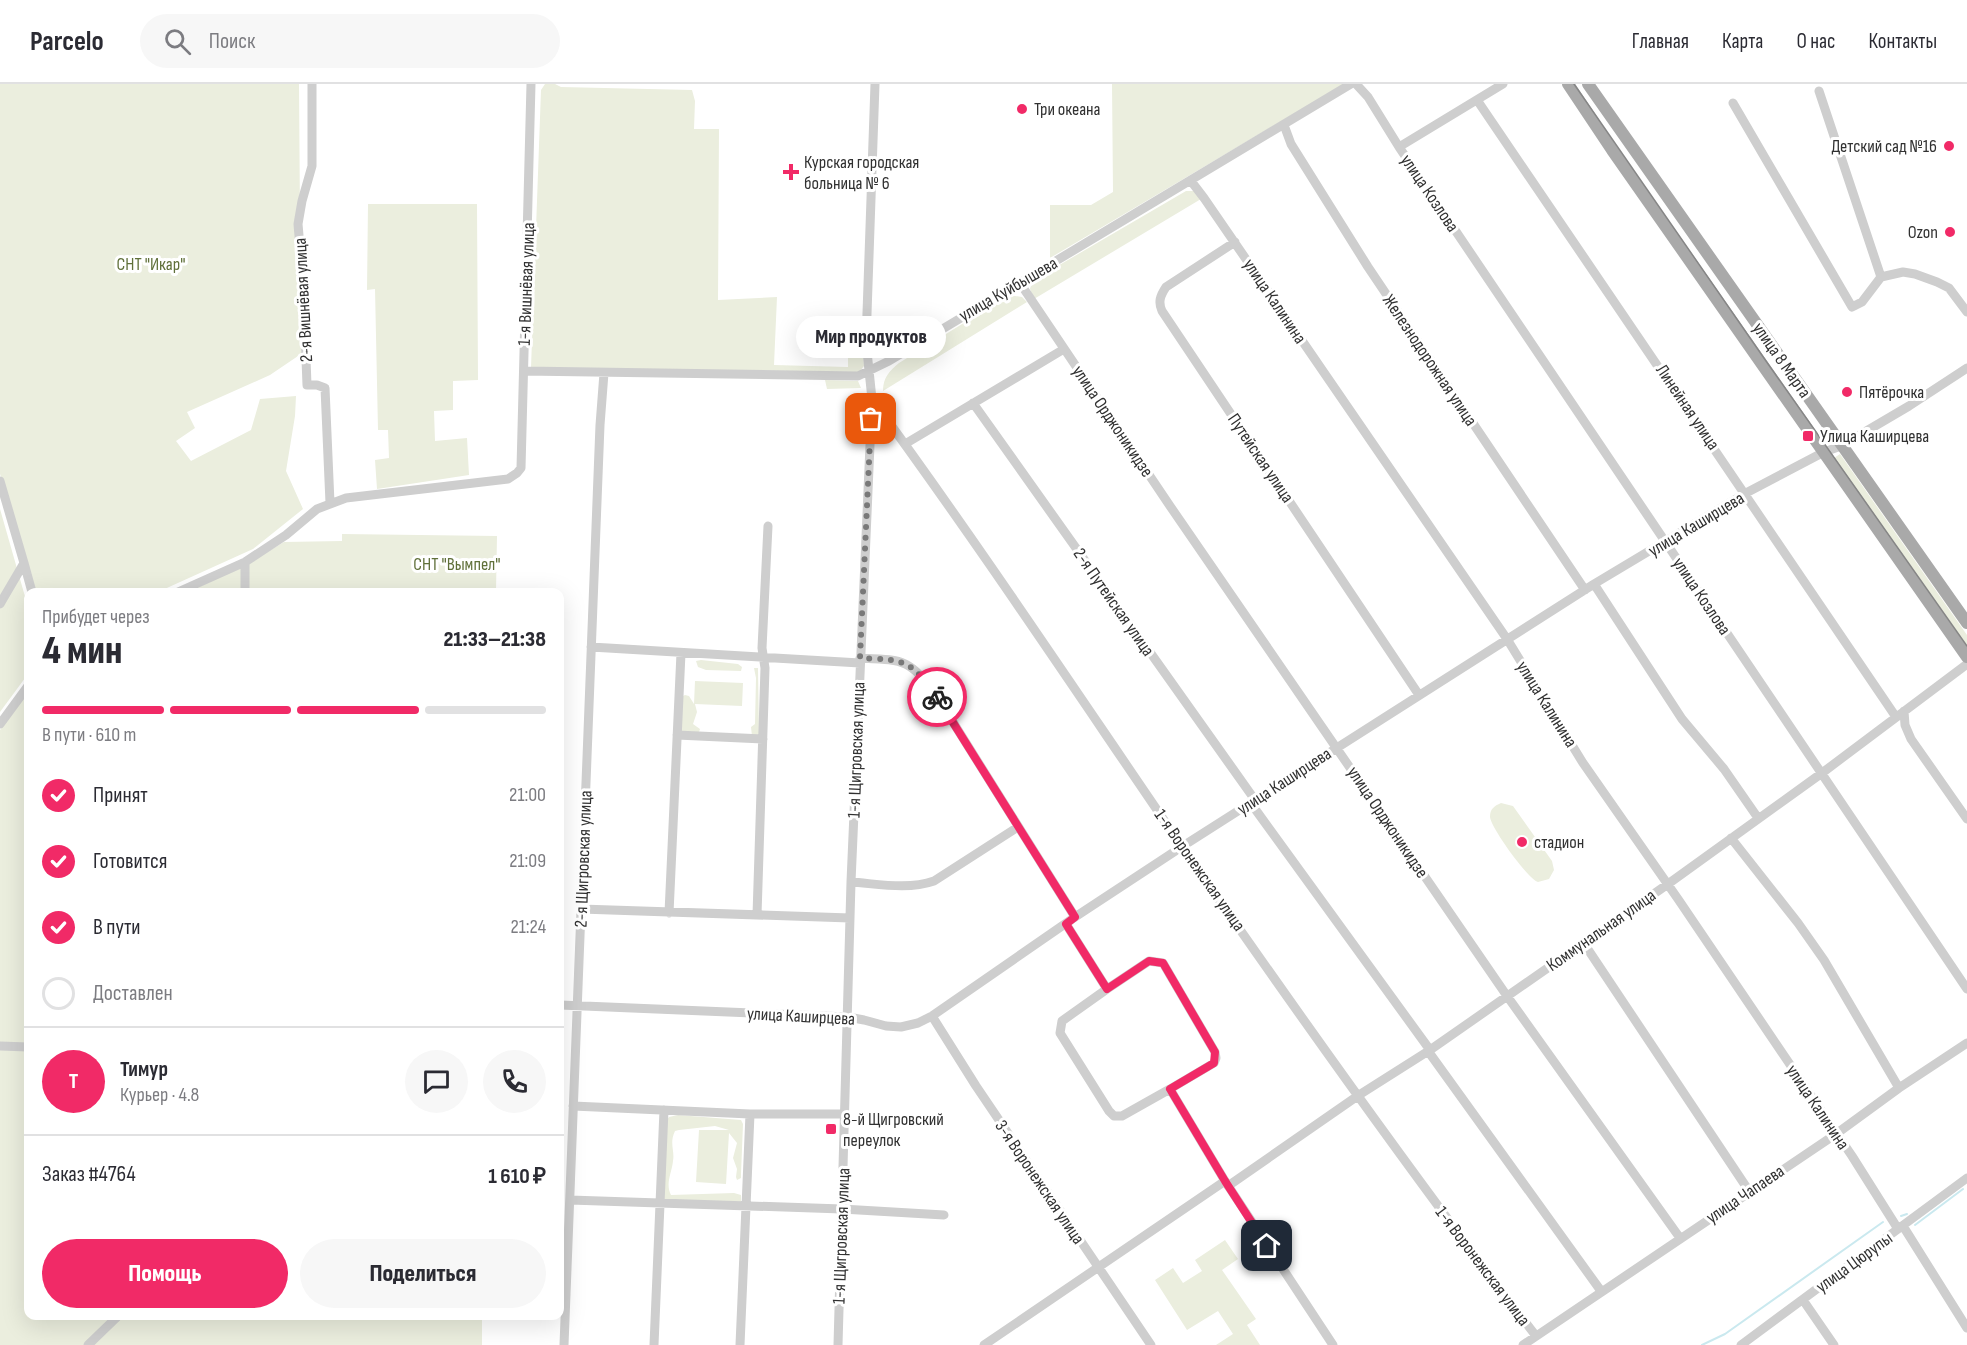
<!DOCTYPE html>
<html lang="ru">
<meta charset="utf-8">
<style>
body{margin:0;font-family:"Sofia Sans Condensed",sans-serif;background:#f7f7f7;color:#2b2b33;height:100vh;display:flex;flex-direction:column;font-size:22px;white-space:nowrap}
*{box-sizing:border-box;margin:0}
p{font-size:20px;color:#7c7c81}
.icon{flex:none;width:33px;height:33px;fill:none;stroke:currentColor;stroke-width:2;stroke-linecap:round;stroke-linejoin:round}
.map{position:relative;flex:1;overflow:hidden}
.side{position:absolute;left:24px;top:504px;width:540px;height:732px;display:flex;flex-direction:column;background:#fff;border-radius:12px;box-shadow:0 6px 24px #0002}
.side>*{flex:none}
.pin{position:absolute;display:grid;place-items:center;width:51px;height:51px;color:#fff;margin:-26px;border-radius:12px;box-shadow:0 3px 9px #0006}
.courier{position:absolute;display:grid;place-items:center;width:60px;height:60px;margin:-30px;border:4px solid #f12a67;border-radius:50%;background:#fff;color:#222;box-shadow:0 2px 8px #0007}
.bubble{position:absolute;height:42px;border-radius:21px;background:#fff;box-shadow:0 6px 24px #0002;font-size:20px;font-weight:800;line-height:42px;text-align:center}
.overview em{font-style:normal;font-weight:800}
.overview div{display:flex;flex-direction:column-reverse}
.overview{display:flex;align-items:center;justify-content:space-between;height:102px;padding:0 18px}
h1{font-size:39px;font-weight:800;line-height:45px}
.bar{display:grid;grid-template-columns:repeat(4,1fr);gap:9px 6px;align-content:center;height:72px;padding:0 18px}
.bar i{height:8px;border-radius:4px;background:#e1e1e2}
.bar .active{background:#f12a67}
.bar p{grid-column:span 4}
.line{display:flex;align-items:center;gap:15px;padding:0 18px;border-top:2px solid #e1e1e2}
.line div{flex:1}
.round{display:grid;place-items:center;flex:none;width:63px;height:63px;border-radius:32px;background:#f7f7f7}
ol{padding:0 18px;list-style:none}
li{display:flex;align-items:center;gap:18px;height:66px}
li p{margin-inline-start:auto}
li .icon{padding:6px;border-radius:50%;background:#f12a67;color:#fff;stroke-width:4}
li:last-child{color:#7c7c81}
li i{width:33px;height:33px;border:3px solid #e1e1e2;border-radius:50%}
.action{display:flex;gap:12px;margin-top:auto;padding:12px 18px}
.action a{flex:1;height:69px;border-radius:36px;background:#f12a67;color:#fff;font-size:24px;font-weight:800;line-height:69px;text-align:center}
.action a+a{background:#f7f7f7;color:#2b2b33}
header{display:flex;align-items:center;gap:36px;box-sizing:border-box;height:84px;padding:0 30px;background:#fff;border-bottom:2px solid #e1e1e2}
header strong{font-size:28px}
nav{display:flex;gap:33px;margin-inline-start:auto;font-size:21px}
.search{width:420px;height:54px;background:#f7f7f7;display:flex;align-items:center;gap:15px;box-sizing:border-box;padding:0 21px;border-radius:33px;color:#7c7c81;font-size:22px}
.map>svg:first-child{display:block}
.green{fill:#ebeede}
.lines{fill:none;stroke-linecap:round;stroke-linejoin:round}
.stream{stroke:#cae9ef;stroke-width:2}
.minor{stroke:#cecece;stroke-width:9}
.major{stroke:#a9a9a9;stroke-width:12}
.tram{stroke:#868686;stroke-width:1.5}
.done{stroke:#797979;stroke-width:6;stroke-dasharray:0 10.8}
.route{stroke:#f12a67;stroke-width:8}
.poi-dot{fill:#f12a67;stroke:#fff;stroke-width:2}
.labels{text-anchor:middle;stroke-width:6;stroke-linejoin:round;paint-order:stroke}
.poi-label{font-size:18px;fill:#313131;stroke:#fff;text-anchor:start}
.street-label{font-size:18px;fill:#313131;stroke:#fff}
.park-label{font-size:18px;fill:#60703a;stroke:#fff}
</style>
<header>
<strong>Parcelo</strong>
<div class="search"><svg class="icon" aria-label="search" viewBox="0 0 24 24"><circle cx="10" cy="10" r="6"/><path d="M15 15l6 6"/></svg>Поиск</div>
<nav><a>Главная</a><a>Карта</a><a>О нас</a><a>Контакты</a></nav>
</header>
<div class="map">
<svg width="1967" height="1261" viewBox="0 0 1967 1261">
<rect width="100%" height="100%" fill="#fff"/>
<!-- green -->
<path class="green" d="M 0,0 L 299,0 L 301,270 L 270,291 L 187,328 L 195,344 L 176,357 L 191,377 L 251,346 L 260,315 L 296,312 L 295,332 L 286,387 L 303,425 L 253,465 L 158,508 L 35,508 L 0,390 Z
M 545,0 L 555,0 L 561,3 L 692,6 L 695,17 L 694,45 L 719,45 L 718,216 L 777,213 L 774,281 L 848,283 L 848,253 L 862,254 L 864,282 L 859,288 L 531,284 L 541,6 Z
M 1112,0 L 1344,0 L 1050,174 L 1050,121 L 1091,121 L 1113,108 Z
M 1186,107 L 1194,107 L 1201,115 L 1034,215 L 1030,205 L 1032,197 Z
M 368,120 L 477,120 L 478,296 L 453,297 L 453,326 L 434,327 L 435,357 L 467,354 L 469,391 L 377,405 L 375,376 L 389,374 L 388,346 L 378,346 L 375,205 L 367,206 Z
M 1009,211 L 1022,213 L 1027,218 L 883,307 C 883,294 889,287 899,279 Z
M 825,296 L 858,297 L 861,304 L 827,305 Z
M 1840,370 L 1967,551 L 1967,564 L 1834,374 Z
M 0,425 L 28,523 L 28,590 L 0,628 Z
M 342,450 L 497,452 L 496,508 L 188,508 L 244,482 L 284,458 L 342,457 Z
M 701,576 L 738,580 L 742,583 L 741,587 L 706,586 L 698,583 L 696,577 Z
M 754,584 L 758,584 L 759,650 L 756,653 L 752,652 L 751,643 L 755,640 L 756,594 Z
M 695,597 L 743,599 L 742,622 L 695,620 L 697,628 L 693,640 L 700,645 L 698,651 L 682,650 L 680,646 L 681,613 L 685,611 L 689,612 L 694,620 Z
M 28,607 L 28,1232 L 482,1232 L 482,1261 L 0,1261 L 0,646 Z
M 1501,719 L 1513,722 L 1552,777 L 1554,786 L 1549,795 L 1538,798 C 1528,795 1491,744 1490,733 C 1490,725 1494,722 1501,719 Z
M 678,1031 L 741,1036 L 743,1040 L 741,1090 L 741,1094 L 737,1096 L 736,1093 L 737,1085 L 733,1074 L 737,1059 L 729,1049 L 726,1100 L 696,1098 L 699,1046 L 729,1046 L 715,1042 L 679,1046 L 675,1047 C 669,1060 675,1066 673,1077 C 672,1088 665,1100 671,1111 L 734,1109 L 741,1111 L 741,1118 L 665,1117 L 662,1112 L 667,1036 L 669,1033 Z
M 1225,1156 L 1238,1175 L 1222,1186 L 1256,1235 L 1247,1241 L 1260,1261 L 1216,1261 L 1233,1250 L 1218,1227 L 1187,1246 L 1155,1196 L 1173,1184 L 1183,1199 L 1202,1187 L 1195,1176 Z"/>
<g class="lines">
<!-- stream -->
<path class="stream" d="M 1901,1132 L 1907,1130
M 1915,1141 L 1963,1105
M 1702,1261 L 1725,1250 L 1883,1138"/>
<!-- minor -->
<path class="minor" d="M 312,0 L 312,82 L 302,117 L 298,140 L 303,198 L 307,301 L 317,301 L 325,304 L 330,419
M 1356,0 L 1368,13 L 1399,63 L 1967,905
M 1477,16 L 1896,633
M 1733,19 L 1852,223 L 1862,218 L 1881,193 L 1819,7
M 1284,41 L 1291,60 L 1368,183 L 1585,506
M 1399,63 L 1503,0
M 1191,97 L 1204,114 L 1507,555 L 1583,679 L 1678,815 L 1852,1072 L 1898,1145
M 1235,158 L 1166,203 C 1160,212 1158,218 1162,227 L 1419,611
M 1881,193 L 1903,188 L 1915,190 L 1937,198 L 1949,204 L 1967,228
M 1020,199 L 1170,422 L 1507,912 L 1680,1154
M 524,287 L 858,292 L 889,277 L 1351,0
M 872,315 C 979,461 1079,612 1181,761 C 1296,927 1413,1092 1536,1252
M 973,319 L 1255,716
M 905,360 L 1064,265
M 0,397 L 24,479 L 0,520
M 24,479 L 32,508
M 1594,500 L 1682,635 L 1724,685 L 1758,734
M 178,508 L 245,478 L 286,451 L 317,425 L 346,414 L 508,395 L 517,389 L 521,384 L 531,0
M 245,508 L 245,478
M 591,563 L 860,579
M 860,574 C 905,576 909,575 936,611 L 1075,833
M 1904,627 L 1905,641 L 1911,655 L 1967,735
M 0,640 L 28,602
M 677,651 L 763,655
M 1250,718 L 1430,966
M 1731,754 L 1798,839 L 1824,876 L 1899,1004
M 851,798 C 879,800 908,806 934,797 L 1018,743
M 581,825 L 850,834
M 669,829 L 681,569
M 757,831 L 765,584 L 762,564 L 768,442
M 1066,840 L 1107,905 L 1149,877 L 1163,879 L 1215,968 L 1216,974 L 1214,979 L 1170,1005
M 1583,858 L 1749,1107
M 1107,905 L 1062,937 L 1060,949 L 1109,1027 L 1114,1032 L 1122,1032 L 1170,1005 L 1225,1097 L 1333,1261
M 560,921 L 848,933 L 864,936 L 886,942 L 901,943 L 918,939 L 932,932 L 1075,833 L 1183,762 L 1594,500 L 1746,409 L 1824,368 L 1841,362 L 1909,322 L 1967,284
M 932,932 L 976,1002 L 1151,1261
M 0,962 L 28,963
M 1428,967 L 1601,1207
M 573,1022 L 750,1030 L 845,1030
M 1228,1102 L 1359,1011 L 1430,966 L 1668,800 L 1822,689 L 1967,580
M 570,1116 L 842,1125 L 944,1131
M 1903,1142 L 1967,1244
M 1803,1216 L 1834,1261
M 88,1261 L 118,1232
M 564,1261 L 600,341 L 604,289
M 654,1261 L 664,1026
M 740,1261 L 750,1030
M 838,1261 L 851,798 L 872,315 L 866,258 L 875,0
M 984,1261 L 1225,1097
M 1523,1261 L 1836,1050 L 1899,1004 L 1967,959
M 1741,1261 L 1967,1094"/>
<!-- major -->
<path class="major" d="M 1568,0 L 1612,66 L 1967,573
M 1588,0 L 1967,539"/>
<!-- tram -->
<path class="tram" d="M 1574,0 L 1766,277 L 1967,562"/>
</g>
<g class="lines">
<!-- done -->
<path class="done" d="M 871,335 L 860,574 C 905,576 910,575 937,613"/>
<!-- route -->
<path class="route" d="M 937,613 L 1075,833 L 1066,840 L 1107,905 L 1149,877 L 1163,879 L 1215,968 L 1214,979 L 1170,1005 L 1225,1097 L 1267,1162"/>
</g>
<!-- markers -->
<g class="poi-dot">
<circle cx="1022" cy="25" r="6"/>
<circle cx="1949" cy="62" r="6"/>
<path d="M788 79h6v6h6v6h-6v6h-6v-6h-6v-6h6z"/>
<circle cx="1950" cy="148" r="6"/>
<circle cx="1847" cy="308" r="6"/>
<rect x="1802" y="346" width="12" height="12" rx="3"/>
<circle cx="1522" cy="758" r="6"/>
<rect x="825" y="1039" width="12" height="12" rx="3"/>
</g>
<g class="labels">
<!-- poi labels -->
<g class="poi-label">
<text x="1034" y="31">Три океана</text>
<text x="1937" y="68" text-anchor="end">Детский сад №16</text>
<text x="804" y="84">Курская городская<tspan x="804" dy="21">больница № 6</tspan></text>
<text x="1938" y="154" text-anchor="end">Ozon</text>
<text x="1859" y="314">Пятёрочка</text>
<text x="1820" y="358">Улица Каширцева</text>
<text x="1534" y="764">стадион</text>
<text x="843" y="1041">8-й Щигровский<tspan x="843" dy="21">переулок</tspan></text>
</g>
<!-- street labels -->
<g class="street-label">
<text transform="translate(1430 109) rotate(56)" y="6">улица Козлова</text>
<text transform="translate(526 200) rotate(-88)" y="6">1-я Вишнёвая улица</text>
<text transform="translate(1008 205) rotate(-30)" y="6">улица Куйбышева</text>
<text transform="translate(303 216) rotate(-93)" y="6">2-я Вишнёвая улица</text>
<text transform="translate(1275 217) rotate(56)" y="6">улица Калинина</text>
<text transform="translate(1430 276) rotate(56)" y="6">Железнодорожная улица</text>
<text transform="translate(1782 276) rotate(55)" y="6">улица 8 Марта</text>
<text transform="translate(1688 323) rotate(56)" y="6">Линейная улица</text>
<text transform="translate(1113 337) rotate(56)" y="6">улица Орджоникидзе</text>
<text transform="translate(1261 374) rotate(56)" y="6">Путейская улица</text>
<text transform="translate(1696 440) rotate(-31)" y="6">улица Каширцева</text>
<text transform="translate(1702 512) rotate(56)" y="6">улица Козлова</text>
<text transform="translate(1114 518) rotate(55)" y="6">2-я Путейская улица</text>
<text transform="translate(1547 620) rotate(58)" y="6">улица Калинина</text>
<text transform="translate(856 666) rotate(-88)" y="6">1-я Щигровская улица</text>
<text transform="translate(1284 697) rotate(-33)" y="6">улица Каширцева</text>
<text transform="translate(1388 738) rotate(56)" y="6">улица Орджоникидзе</text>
<text transform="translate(583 775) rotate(-88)" y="6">2-я Щигровская улица</text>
<text transform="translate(1200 786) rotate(55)" y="6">1-я Воронежская улица</text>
<text transform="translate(1601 846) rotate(-35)" y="6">Коммунальная улица</text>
<text transform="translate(801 932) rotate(3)" y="6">улица Каширцева</text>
<text transform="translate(1818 1023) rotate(56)" y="6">улица Калинина</text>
<text transform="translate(1040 1098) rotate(56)" y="6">3-я Воронежская улица</text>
<text transform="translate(1745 1110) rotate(-34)" y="6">улица Чапаева</text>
<text transform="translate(841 1152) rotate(-88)" y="6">1-я Щигровская улица</text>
<text transform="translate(1854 1178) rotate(-36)" y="6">улица Цюрупы</text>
<text transform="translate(1483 1182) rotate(53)" y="6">1-я Воронежская улица</text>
</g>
<!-- park labels -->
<g class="park-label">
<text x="151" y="186">СНТ "Икар"</text>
<text x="457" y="486">СНТ "Вымпел"</text>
</g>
</g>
</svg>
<div class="pin" style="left:871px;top:335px;background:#ea580c"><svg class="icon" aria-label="bag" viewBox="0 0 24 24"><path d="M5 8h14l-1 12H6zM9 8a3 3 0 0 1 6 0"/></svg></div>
<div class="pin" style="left:1267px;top:1162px;background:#1f2937"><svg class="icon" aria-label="home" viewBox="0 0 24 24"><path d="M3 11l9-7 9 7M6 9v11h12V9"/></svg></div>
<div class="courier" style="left:937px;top:613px"><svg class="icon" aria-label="bike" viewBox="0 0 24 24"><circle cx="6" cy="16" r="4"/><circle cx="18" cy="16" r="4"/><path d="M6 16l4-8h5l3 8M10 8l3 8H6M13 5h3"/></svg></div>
<div class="bubble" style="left:796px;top:232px;width:150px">Мир продуктов</div>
<section class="side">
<div class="overview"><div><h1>4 мин</h1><p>Прибудет через</p></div><em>21:33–21:38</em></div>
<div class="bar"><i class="active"></i><i class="active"></i><i class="active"></i><i></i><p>В пути · 610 m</p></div>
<ol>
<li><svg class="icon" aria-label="check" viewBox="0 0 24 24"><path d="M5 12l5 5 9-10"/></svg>Принят<p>21:00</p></li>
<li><svg class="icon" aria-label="check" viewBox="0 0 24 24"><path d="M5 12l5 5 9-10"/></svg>Готовится<p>21:09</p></li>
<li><svg class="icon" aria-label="check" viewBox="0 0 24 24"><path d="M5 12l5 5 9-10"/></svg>В пути<p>21:24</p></li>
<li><i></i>Доставлен</li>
</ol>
<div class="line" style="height:108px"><b class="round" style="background:#f12a67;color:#fff">Т</b><div><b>Тимур</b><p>Курьер · 4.8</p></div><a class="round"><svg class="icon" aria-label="chat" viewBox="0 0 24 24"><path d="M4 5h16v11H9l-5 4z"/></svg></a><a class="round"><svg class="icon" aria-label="phone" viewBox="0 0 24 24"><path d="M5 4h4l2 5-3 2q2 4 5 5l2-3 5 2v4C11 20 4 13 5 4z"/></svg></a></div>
<div class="line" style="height:78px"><div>Заказ #4764</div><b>1 610 ₽</b></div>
<div class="action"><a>Помощь</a><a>Поделиться</a></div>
</section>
</div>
